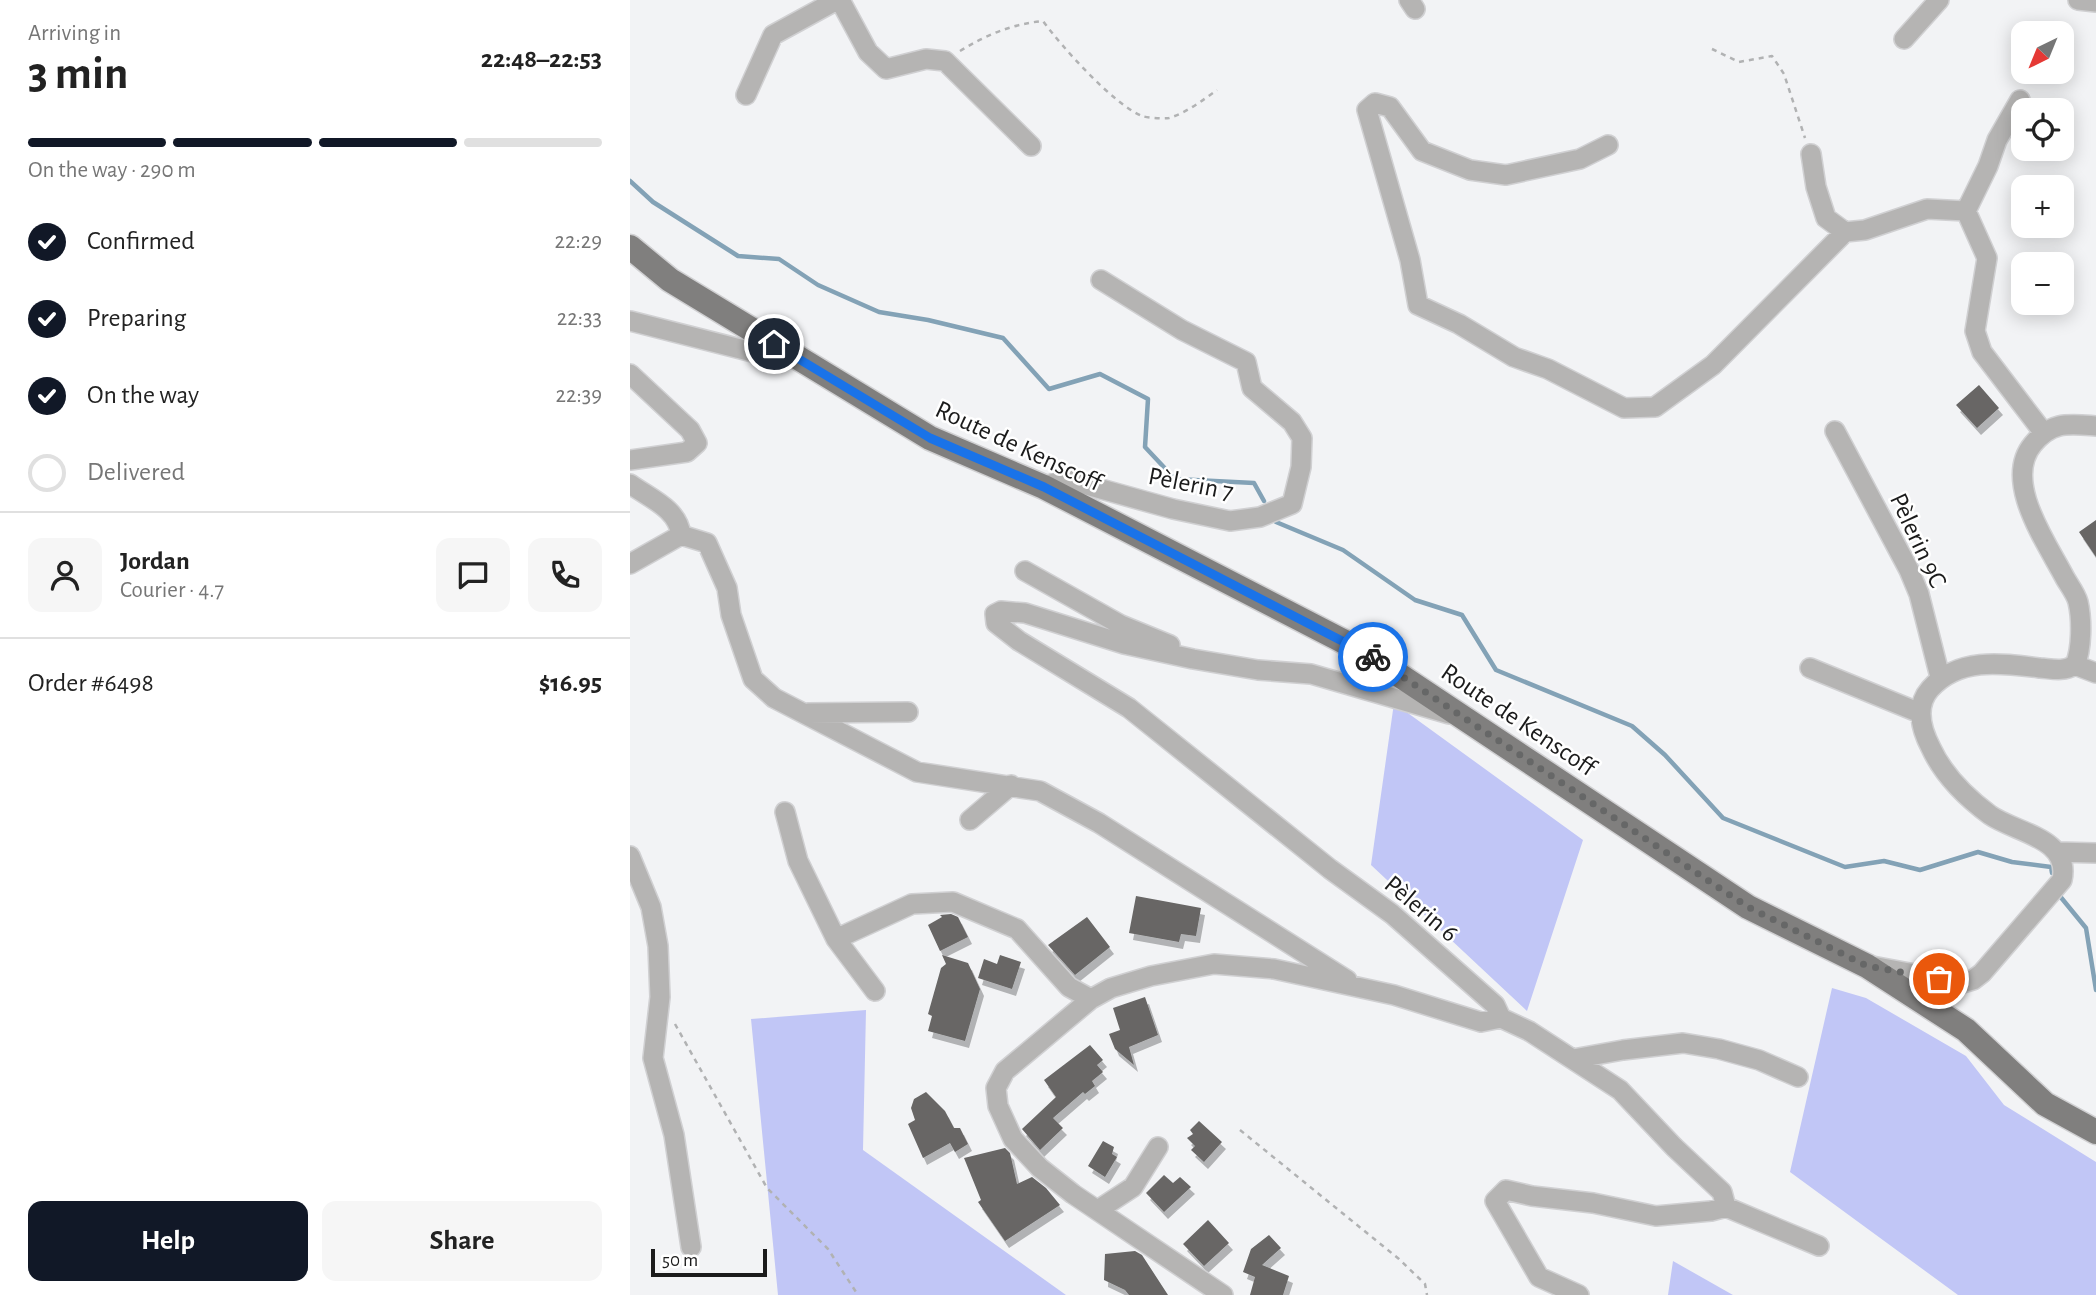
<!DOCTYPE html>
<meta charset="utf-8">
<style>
body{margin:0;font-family:"Alegreya Sans",sans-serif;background:#f6f6f6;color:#222;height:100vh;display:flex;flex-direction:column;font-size:26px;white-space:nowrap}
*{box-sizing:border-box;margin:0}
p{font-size:23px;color:#767676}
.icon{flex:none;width:38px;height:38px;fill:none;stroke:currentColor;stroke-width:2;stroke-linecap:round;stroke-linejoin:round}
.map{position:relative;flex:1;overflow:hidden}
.side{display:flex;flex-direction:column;background:#fff;width:630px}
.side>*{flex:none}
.needle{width:46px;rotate:223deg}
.tools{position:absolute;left:1381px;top:21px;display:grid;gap:14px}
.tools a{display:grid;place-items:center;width:63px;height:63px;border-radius:14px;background:#fff;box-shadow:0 4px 18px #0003;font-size:35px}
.scale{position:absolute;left:21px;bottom:18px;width:116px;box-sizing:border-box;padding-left:7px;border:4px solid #1b1b1b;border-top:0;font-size:19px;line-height:24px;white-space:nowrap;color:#1b1b1b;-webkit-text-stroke:5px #fff;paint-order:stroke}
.pin{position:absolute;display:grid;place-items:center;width:60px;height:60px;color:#fff;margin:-30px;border:4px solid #fff;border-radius:50%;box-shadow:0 2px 7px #0007}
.courier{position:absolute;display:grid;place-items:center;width:70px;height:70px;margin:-35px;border:5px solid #1a73e8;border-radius:50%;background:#fff;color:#222;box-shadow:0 2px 9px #0007}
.headline em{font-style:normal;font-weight:700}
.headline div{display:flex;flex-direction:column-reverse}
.headline{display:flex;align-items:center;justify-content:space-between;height:119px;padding:0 28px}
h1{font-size:46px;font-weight:700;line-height:52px}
.bar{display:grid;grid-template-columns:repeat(4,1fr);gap:10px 7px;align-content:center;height:84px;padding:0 28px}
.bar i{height:9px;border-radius:5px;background:#e0e0e0}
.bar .selected{background:#111827}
.bar p{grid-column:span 4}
.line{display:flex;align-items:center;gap:18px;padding:0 28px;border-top:2px solid #e0e0e0}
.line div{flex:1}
.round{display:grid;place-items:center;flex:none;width:74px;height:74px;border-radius:14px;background:#f6f6f6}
ol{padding:0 28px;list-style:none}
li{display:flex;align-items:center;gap:21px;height:77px}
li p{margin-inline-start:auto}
li .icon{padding:7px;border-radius:50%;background:#111827;color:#fff;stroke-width:4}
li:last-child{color:#767676}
li i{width:38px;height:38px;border:4px solid #e0e0e0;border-radius:50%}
.cta{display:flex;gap:14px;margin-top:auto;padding:14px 28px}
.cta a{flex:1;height:80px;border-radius:14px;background:#111827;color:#fff;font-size:28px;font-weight:700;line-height:80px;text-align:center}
.cta a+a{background:#f6f6f6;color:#222}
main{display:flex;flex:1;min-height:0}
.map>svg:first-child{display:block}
.green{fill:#c1c6f6}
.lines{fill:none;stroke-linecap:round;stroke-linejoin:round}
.stream{stroke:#83a2b6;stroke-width:4.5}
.building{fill:#676665;filter:url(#shadow)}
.minor-casing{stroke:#d0d0d2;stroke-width:22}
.major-casing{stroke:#d0d0d2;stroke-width:27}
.path{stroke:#b1b2b3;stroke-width:2.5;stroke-dasharray:5 5;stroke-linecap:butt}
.minor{stroke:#b5b4b3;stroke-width:19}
.major{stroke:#807f7e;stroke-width:24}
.done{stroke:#666767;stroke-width:7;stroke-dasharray:0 12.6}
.route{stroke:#1a73e8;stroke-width:9}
.labels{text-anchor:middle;stroke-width:5;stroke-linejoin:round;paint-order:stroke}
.street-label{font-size:26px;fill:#1b1b1b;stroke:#fff}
</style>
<main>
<section class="side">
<div class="headline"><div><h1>3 min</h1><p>Arriving in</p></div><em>22:48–22:53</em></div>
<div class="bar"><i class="selected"></i><i class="selected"></i><i class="selected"></i><i></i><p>On the way · 290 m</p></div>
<ol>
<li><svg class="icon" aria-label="check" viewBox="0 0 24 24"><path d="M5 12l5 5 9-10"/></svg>Confirmed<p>22:29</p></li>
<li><svg class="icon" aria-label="check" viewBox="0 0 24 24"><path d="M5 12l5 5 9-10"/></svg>Preparing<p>22:33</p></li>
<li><svg class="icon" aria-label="check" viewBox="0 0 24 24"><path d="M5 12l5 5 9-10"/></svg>On the way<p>22:39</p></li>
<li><i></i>Delivered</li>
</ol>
<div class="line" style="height:126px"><a class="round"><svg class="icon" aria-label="person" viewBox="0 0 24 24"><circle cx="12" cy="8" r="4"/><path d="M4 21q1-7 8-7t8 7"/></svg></a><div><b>Jordan</b><p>Courier · 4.7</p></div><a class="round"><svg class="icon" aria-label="chat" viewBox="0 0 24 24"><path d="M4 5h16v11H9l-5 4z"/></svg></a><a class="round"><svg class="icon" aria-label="phone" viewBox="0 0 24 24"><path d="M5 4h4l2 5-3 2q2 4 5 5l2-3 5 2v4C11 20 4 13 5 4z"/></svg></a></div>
<div class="line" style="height:91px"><div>Order #6498</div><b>$16.95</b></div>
<div class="cta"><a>Help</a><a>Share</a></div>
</section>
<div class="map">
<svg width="1466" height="1295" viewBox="0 0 1466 1295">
<defs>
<filter id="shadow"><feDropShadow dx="4" dy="7" stdDeviation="0" flood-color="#0004"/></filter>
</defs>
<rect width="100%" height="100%" fill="#f2f3f5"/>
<!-- green -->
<path class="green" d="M 764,703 L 953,840 L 897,1011 L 741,865 Z
M 1202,988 L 1236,998 L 1336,1056 L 1374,1105 L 1466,1162 L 1466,1295 L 1328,1295 L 1160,1172 Z
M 236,1010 L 233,1150 L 436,1295 L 148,1295 L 121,1019 Z
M 1043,1261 L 1103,1295 L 1038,1295 Z"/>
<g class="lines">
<!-- stream -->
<path class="stream" d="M 0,181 L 23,202 L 108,256 L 149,259 L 188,285 L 249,312 L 298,320 L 373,338 L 419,389 L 470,374 L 518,399 L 515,447 L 545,479 L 624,483 L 634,501
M 646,522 L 713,550 L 785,600 L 832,615 L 866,670 L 1002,726 L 1035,755 L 1093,818 L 1215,867 L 1254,861 L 1290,870 L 1348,852 L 1382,862 L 1421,867 L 1422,873
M 1429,895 L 1456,928 L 1466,990"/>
</g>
<!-- building -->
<path class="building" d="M 1349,385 L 1369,408 L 1347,428 L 1326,405 Z
M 1466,520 L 1466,557 L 1449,532 Z
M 506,896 L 571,908 L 566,936 L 551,934 L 549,942 L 499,933 Z
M 321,914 L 328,917 L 338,937 L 310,951 L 298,925 L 312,917 L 310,915 Z
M 457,917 L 480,947 L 445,975 L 418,945 Z
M 312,955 L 338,963 L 350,989 L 335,1041 L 298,1031 L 302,1016 L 298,1014 L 311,968 L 316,964 Z
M 370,955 L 391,962 L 382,989 L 348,978 L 354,959 L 367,964 Z
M 515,997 L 528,1035 L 499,1047 L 504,1065 L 485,1049 L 479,1034 L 490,1030 L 483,1008 Z
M 460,1045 L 473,1060 L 467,1065 L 473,1072 L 462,1081 L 465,1086 L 455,1094 L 453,1092 L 423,1118 L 433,1128 L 410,1150 L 392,1129 L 426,1097 L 414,1080 Z
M 296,1092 L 315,1111 L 324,1128 L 330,1128 L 338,1144 L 325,1152 L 320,1143 L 293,1158 L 278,1124 L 285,1120 L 281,1108 L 284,1099 Z
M 569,1121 L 592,1142 L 574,1162 L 561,1150 L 565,1146 L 557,1138 L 563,1134 L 560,1130 Z
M 473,1141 L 484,1147 L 482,1154 L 487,1157 L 475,1177 L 458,1166 Z
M 375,1148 L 380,1153 L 387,1184 L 402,1177 L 416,1188 L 430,1205 L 375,1241 L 348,1202 L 351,1200 L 334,1158 Z
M 534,1175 L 543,1183 L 550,1177 L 561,1187 L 534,1212 L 516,1193 Z
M 578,1220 L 599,1243 L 574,1266 L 553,1244 Z
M 639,1235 L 651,1248 L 632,1265 L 659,1276 L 653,1295 L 620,1295 L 625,1277 L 613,1272 L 621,1249 Z
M 505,1251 L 512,1255 L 538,1295 L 499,1295 L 495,1290 L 474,1280 L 475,1254 Z"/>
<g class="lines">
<!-- minor casing -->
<g class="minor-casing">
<path id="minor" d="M 210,0 L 238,52 L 256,69 L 296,59 L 315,61 L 401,146
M 779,0 L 785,9
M 1448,0 L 1466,2
M 1274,39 L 1309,0
M 116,95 L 143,35 L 207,0
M 978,145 L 950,159 L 876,175 L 840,170 L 792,151 L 760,107 L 745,103 L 737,110 L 780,260 L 788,305 L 829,324 L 884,357 L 918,369 L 994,408 L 1025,407 L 1083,365 L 1215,232
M 1181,154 L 1186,187 L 1196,218 L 1215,232 L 1235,230 L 1297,209 L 1336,211 L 1357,258 L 1345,331 L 1352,352 L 1413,432
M 1336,211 L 1358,166 L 1367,140 L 1390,100
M 0,321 L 154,360 L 165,357
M 0,374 L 60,430 L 67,443 L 57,452 L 0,460
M 1205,431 L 1279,570 L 1289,594 L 1310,677
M 0,484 C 21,499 48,509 51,535
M 414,487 L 435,479 L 543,509 L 600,521 L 630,517 L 662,504 L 663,500 L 671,467 L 672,438 L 662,422 L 622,388 L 616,362 L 552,330 L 471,280
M 51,535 L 77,543 L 97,588 L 101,615 L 123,679 L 144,698 L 287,772 L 410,791 L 469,823 L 717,980
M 0,564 L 51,535
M 395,571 L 491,625 L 540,645
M 1445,665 L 1466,673
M 1180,668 L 1290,713
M 178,713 L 278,712
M 155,812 L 168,861 L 206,939 L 245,991
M 340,820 L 381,785
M 1427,852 L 1466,853
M 0,856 L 21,907 L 28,946 L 30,997 L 23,1058 L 44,1135 L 61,1247
M 206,939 L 282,904 L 323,902 L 387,929 L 439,987 L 461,999
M 1242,966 L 1333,983 L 1343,980 L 1352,973 L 1432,880 C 1441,838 1386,833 1360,815 C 1337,798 1313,774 1301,748 C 1291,729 1285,706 1300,689 C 1328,657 1371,663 1410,668 C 1423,669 1433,672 1445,665 C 1452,649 1452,619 1448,602 C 1446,594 1439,585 1435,578 C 1417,543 1372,481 1403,444 C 1422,421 1438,424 1466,426
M 871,1018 L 899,1031 L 990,1090 L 1044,1147 L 1092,1192 L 1096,1207 L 1081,1211 L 1026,1216 L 963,1203 L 902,1196 L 876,1190 L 865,1201 L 909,1277 L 949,1295
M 943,1059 L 993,1050 L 1053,1043 L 1089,1049 L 1129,1060 L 1168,1077
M 1096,1207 L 1189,1246
M 468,1210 L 503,1187 L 528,1147
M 593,1295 L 443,1194 L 410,1168 L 383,1139 L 368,1106 L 366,1088 L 375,1071 L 461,999 L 481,988 L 521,976 L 584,964 L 644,969 L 764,995 L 851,1022 L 871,1018 L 865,1005 L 762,914 L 700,869 L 499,708 L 389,641 L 366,623 L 365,614 L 371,611 L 395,613 L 494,644 L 563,659 L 628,670 L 681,674 L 819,714"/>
</g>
<!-- major casing -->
<g class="major-casing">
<path id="major" d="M 0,247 L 40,280 L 300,438 L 414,487 L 736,653 L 1118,907 L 1237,966 L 1336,1030 L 1415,1104 L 1466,1132"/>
</g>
<!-- path -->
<path class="path" d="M 1082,49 L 1109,62 L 1142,56 L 1154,74 L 1175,138
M 330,51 C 356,35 382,24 413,21 C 431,46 484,105 512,116 C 518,118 533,119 539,118 C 556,113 573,100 587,90
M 45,1024 L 137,1188 L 198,1249 L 228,1295
M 610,1130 L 769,1259 L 795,1284 L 797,1295"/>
<!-- minor -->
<use href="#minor" class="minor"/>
<!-- major -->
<use href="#major" class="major"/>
</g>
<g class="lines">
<!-- done -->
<path class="done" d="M 743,657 L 1118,907 L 1237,966 L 1309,979"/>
<!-- route -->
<path class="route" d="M 144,344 L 300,438 L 414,487 L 743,657"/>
</g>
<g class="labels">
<!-- street labels -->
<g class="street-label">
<text transform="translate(389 445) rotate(25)" y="9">Route de Kenscoff</text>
<text transform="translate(561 483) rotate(11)" y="9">Pèlerin 7</text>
<text transform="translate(1289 540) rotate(65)" y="9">Pèlerin 9C</text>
<text transform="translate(889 719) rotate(34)" y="9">Route de Kenscoff</text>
<text transform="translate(792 908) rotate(40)" y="9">Pèlerin 6</text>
</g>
</g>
</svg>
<div class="tools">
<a><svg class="needle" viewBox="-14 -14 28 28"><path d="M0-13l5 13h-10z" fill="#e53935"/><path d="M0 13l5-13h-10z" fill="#767676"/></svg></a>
<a><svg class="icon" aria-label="locate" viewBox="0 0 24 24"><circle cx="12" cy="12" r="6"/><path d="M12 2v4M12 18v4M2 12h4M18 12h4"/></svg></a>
<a>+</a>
<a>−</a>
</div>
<div class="scale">50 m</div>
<div class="pin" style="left:1309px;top:979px;background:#ea580c"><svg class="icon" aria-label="bag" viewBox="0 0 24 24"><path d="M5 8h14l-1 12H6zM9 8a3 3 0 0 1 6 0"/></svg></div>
<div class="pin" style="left:144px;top:344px;background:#1f2937"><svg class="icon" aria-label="home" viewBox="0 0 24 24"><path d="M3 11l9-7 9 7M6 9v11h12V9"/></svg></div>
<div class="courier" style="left:743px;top:657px"><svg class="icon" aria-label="bike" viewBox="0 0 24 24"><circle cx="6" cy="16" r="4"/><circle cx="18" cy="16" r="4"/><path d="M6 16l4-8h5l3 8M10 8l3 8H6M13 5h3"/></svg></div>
</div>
</main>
